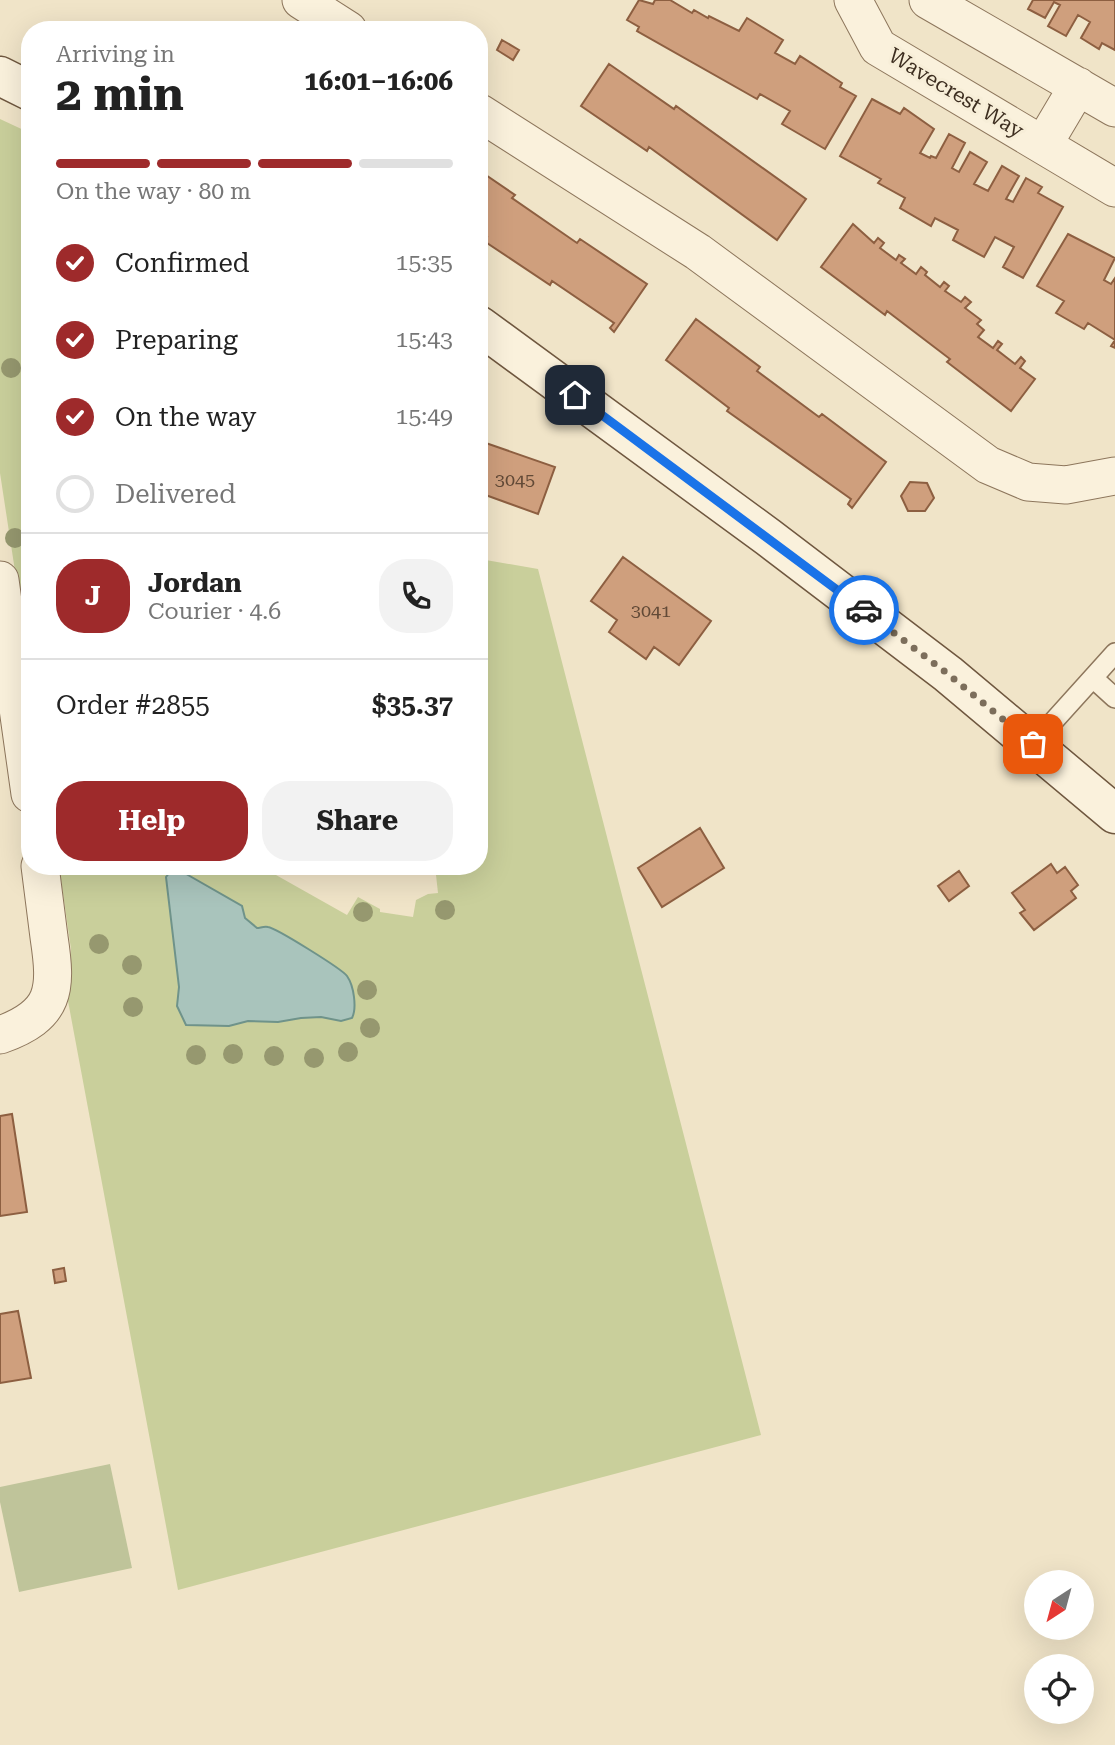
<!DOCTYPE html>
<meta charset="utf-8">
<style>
body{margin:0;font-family:"Roboto Serif",serif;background:#f2f2f2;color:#222;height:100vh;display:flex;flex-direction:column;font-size:26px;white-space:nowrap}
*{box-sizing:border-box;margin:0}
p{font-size:23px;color:#767676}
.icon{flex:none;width:38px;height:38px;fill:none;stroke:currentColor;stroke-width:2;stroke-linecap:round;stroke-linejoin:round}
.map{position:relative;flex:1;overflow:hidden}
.drawer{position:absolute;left:21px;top:21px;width:467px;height:854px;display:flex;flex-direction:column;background:#fff;border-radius:28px;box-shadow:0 7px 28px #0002}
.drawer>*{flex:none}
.needle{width:46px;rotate:216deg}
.controls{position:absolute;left:1024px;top:1570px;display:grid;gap:14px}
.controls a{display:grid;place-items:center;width:70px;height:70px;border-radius:50%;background:#fff;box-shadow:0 7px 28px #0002;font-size:35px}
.pin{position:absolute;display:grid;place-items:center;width:60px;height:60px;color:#fff;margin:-30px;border-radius:14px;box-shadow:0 4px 10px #0006}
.courier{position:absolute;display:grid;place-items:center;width:70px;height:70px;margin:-35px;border:5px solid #1a73e8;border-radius:50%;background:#fff;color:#222;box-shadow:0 2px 9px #0007}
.summary em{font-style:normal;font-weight:700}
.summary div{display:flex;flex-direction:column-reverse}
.summary{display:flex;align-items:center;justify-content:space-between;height:119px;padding:0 35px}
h1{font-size:46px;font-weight:700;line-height:52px}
.bar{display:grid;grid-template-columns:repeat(4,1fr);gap:10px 7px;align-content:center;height:84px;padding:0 35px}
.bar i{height:9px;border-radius:5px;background:#e0e0e0}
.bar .active{background:#9e2a2b}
.bar p{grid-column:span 4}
.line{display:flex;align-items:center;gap:18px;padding:0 35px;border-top:2px solid #e0e0e0}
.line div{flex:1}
.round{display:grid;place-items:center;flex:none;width:74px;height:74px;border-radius:28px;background:#f2f2f2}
ol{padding:0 35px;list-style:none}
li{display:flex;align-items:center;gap:21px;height:77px}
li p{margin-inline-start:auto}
li .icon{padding:7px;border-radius:50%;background:#9e2a2b;color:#fff;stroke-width:4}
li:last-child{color:#767676}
li i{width:38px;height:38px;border:4px solid #e0e0e0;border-radius:50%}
.cta{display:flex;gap:14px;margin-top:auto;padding:14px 35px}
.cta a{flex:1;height:80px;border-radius:28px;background:#9e2a2b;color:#fff;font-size:28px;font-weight:700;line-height:80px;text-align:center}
.cta a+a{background:#f2f2f2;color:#222}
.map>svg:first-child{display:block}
.green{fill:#c9cf9b}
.cemetery{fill:#bfc49a}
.water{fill:#a9c4bc;stroke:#6f938a;stroke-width:2}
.building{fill:#cf9f7d;stroke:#8d5f41;stroke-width:2}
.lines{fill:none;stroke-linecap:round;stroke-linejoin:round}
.lane-casing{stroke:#8d765c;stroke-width:22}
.street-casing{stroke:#8d765c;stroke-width:39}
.secondary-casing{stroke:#6f573f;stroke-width:41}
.lane{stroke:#faf1dc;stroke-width:19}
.street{stroke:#faf1dc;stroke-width:37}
.secondary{stroke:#faf1dc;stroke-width:38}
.tree{fill:#96986f}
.done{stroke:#7c6e5b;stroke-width:7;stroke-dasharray:0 12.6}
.route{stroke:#1a73e8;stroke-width:9}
.labels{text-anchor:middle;stroke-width:6;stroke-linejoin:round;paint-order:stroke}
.number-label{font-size:18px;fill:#624a37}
.street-label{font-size:21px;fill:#3d2e20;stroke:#f7eed8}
</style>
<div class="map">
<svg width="1115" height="1745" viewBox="0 0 1115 1745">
<rect width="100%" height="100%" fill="#f0e4c8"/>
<!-- green -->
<path class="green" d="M 0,119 L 30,133 L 30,669 L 0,473 Z
M 480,559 L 538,569 L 761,1435 L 178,1590 L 68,1001 L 71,949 L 59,866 L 260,866 L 347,915 L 358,897 L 380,909 L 380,912 L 413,917 L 416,900 L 428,894 L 438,893 L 435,866 L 480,866 Z"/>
<!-- cemetery -->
<path class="cemetery" d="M 110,1464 L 132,1568 L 19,1592 L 0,1502 L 0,1487 Z"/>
<!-- water -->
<path class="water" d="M 174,867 L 242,906 L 245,918 L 257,928 C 260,928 264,926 268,927 C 276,928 342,969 347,976 C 354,986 357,1008 352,1018 L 341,1021 L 321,1017 L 301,1018 L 278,1022 L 248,1021 L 229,1026 L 186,1025 L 177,1006 L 179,987 L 166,877 Z"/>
<!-- building -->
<path class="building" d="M 639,0 L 653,4 L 655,0 L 670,0 L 692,13 L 694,10 L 708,18 L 709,16 L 739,31 L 747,18 L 783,40 L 775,53 L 795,64 L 800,56 L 842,83 L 840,87 L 856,96 L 825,149 L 782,124 L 790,111 L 760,94 L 757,99 L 637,31 L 639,27 L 627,20 Z
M 1033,0 L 1115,0 L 1115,50 L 1102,43 L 1099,49 L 1081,38 L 1090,22 L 1078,15 L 1066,36 L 1048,26 L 1060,5 L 1054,2 L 1045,18 L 1028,9 Z
M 502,40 L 519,50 L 513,60 L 497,50 Z
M 609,64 L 674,109 L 676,106 L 806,199 L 777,240 L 649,147 L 647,151 L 581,106 Z
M 872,99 L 900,114 L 904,108 L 934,129 L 920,153 L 930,158 L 931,156 L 936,158 L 949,134 L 965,143 L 952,168 L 959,172 L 970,152 L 987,162 L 974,184 L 988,191 L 1002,166 L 1019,176 L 1006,199 L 1013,202 L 1026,178 L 1042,187 L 1038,193 L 1063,207 L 1023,278 L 1003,267 L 1014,247 L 995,237 L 984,257 L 953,240 L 958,230 L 935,218 L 931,226 L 900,208 L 905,198 L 878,183 L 881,179 L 840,156 Z
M 480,171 L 515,195 L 512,198 L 577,243 L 580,239 L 647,284 L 614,332 L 610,328 L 614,323 L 552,281 L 550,285 L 484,241 L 487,237 L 480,232 Z
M 853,224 L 874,243 L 878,238 L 884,243 L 880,248 L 896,260 L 899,255 L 905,259 L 901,263 L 916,274 L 921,267 L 927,272 L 925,275 L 940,287 L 944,282 L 949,286 L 945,291 L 961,302 L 965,297 L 971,302 L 965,308 L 981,320 L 977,324 L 984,330 L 978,337 L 993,348 L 998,341 L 1002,344 L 997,350 L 1015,364 L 1021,357 L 1025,361 L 1020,368 L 1035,379 L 1011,411 L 947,362 L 950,359 L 887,311 L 885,315 L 821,267 Z
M 1068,234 L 1115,258 L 1104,280 L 1111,284 L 1115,278 L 1115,348 L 1111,346 L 1115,340 L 1088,323 L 1084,329 L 1056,313 L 1064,301 L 1037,286 Z
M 696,319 L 760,367 L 757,371 L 819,417 L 822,414 L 886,462 L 852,508 L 848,504 L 851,499 L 727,411 L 729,408 L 666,360 Z
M 480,441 L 555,467 L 538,514 L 480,493 Z
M 910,482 L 927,483 L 934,498 L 925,511 L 908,511 L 901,496 Z
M 623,557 L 711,621 L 679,665 L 654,647 L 646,659 L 609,632 L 617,620 L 591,601 Z
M 700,828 L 724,868 L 662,907 L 638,868 Z
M 1051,864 L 1057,873 L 1065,867 L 1078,885 L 1071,891 L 1076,898 L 1034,930 L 1020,913 L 1025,910 L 1012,893 Z
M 959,871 L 969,886 L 949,901 L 938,886 Z
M 12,1114 L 27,1212 L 0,1216 L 0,1116 Z
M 64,1268 L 66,1281 L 55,1283 L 53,1270 Z
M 18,1311 L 31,1378 L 0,1383 L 0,1314 Z"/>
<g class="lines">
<!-- lane casing -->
<g class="lane-casing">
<path id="lane" d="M 1093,678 L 1115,698
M 1033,744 L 1115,653"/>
</g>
<!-- street casing -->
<g class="street-casing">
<path id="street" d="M 301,0 L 348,30
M 853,0 L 878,47 L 1115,188
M 928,0 L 1115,108
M 480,113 L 698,252 L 988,465 L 1028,482 L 1066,485 L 1115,476
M 1043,145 L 1078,86
M 0,580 L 30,794
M 0,1035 C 56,1015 57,990 49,937 C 46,913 43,890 40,866"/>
</g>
<!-- secondary casing -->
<g class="secondary-casing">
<path id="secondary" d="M 0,76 L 30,91
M 480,326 L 768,537 L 948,674 L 1115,814"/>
</g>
<!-- lane -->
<use href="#lane" class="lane"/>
<!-- street -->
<use href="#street" class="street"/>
<!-- secondary -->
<use href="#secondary" class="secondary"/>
</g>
<!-- trees -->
<g class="tree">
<circle cx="11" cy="368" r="10"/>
<circle cx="15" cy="538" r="10"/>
<circle cx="445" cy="910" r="10"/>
<circle cx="363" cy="912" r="10"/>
<circle cx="99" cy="944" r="10"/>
<circle cx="132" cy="965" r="10"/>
<circle cx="367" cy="990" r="10"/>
<circle cx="133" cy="1007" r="10"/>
<circle cx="370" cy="1028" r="10"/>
<circle cx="348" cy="1052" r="10"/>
<circle cx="233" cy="1054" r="10"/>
<circle cx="196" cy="1055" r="10"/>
<circle cx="274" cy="1056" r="10"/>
<circle cx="314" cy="1058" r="10"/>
</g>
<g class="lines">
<!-- done -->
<path class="done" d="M 864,610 L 948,674 L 1033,744"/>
<!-- route -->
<path class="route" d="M 575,395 L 864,610"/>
</g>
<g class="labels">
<!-- number labels -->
<g class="number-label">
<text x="515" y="486">3045</text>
<text x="651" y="617">3041</text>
</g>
<!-- street labels -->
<g class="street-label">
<text transform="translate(956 93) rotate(31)" y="7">Wavecrest Way</text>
</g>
</g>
</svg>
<div class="controls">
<a><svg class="needle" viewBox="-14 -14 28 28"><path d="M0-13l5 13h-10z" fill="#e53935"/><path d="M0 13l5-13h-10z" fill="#767676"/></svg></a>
<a><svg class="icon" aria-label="locate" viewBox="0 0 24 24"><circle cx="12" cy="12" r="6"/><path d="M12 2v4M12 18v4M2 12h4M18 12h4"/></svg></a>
</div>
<div class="pin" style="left:1033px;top:744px;background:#ea580c"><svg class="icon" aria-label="bag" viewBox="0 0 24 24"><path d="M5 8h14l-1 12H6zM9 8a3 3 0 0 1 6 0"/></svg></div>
<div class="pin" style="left:575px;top:395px;background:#1f2937"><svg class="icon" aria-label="home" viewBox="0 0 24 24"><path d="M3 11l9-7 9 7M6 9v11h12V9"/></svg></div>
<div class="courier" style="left:864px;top:610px"><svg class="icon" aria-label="car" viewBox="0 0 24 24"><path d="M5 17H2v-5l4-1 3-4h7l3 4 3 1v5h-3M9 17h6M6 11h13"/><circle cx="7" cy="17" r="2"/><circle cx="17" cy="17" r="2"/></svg></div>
<section class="drawer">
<div class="summary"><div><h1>2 min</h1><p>Arriving in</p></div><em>16:01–16:06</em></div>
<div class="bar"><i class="active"></i><i class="active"></i><i class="active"></i><i></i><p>On the way · 80 m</p></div>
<ol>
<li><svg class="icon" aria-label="check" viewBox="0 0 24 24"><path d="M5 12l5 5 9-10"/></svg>Confirmed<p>15:35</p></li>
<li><svg class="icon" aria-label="check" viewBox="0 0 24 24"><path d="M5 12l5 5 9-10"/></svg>Preparing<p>15:43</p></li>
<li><svg class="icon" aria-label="check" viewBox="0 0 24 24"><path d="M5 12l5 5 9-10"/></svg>On the way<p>15:49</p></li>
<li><i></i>Delivered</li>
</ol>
<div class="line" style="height:126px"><b class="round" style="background:#9e2a2b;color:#fff">J</b><div><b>Jordan</b><p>Courier · 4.6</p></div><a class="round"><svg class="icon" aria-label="phone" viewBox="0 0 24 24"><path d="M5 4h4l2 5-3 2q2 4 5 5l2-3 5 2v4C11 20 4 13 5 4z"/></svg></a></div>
<div class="line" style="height:91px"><div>Order #2855</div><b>$35.37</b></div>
<div class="cta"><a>Help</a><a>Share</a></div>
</section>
</div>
